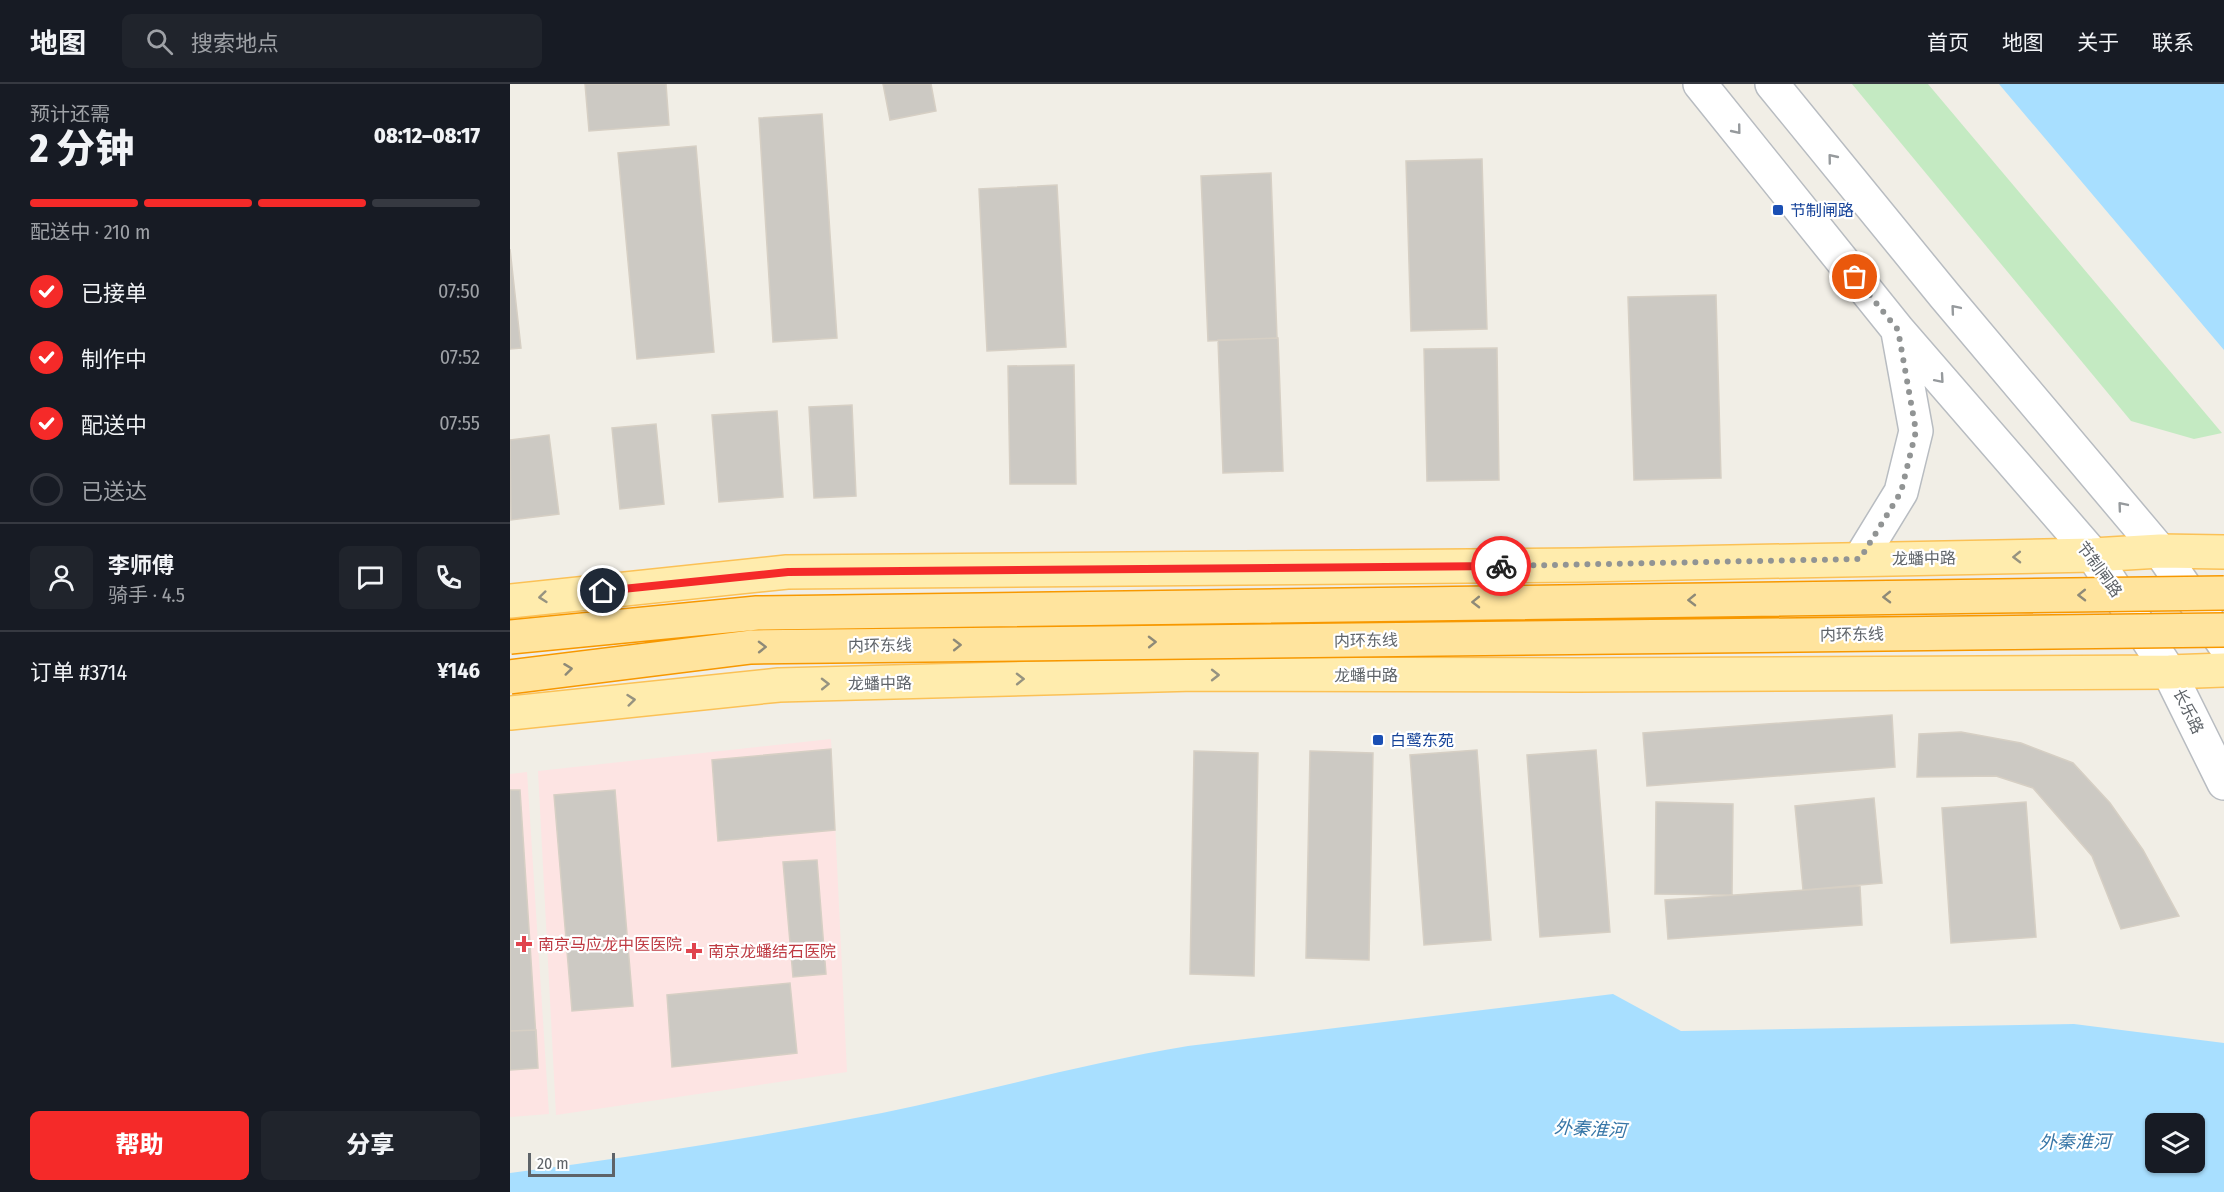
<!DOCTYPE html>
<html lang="zh">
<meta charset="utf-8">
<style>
body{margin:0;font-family:"Fira Sans Condensed","Noto Sans SC",sans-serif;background:#20242c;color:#f1f3f6;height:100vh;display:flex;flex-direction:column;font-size:22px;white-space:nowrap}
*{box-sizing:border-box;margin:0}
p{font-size:20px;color:#9ea1a6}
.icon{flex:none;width:33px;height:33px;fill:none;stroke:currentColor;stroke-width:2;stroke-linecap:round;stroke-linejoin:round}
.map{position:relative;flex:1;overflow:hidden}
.side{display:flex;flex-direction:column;background:#171b24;width:510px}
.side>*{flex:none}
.tools{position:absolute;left:1635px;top:1029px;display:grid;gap:12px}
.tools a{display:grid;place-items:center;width:60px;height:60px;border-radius:9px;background:#171b24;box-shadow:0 2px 4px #0004;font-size:30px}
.scale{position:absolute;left:18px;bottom:15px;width:87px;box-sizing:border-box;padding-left:6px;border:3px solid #5e6368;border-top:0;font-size:16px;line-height:21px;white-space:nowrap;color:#5e6368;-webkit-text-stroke:4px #fff;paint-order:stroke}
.pin{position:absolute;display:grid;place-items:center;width:51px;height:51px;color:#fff;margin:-26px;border:3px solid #fff;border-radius:50%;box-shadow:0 2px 6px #0007}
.courier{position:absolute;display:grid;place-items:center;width:60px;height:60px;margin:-30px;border:4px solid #f52a29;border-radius:50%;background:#fff;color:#222;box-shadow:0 2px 8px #0007}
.head em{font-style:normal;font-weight:800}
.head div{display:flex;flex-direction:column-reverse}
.head{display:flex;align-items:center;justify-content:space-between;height:102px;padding:0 30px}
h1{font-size:39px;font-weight:800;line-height:45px}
.bar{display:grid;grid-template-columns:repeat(4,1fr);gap:9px 6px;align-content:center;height:72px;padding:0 30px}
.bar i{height:8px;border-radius:4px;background:#363941}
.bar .selected{background:#f52a29}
.bar p{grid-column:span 4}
.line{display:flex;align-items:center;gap:15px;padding:0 30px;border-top:2px solid #363941}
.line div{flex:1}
.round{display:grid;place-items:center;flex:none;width:63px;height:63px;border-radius:9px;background:#20242c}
ol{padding:0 30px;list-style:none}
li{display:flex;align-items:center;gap:18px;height:66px}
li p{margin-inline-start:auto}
li .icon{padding:6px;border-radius:50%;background:#f52a29;color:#fff;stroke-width:4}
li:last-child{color:#9ea1a6}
li i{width:33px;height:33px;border:3px solid #363941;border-radius:50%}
.cta{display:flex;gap:12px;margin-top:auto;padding:12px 30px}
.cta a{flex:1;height:69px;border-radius:9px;background:#f52a29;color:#fff;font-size:24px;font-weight:800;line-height:69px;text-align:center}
.cta a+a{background:#20242c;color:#f1f3f6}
header{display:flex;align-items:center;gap:36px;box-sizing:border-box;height:84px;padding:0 30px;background:#171b24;border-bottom:2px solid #363941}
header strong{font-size:28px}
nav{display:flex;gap:33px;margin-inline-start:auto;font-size:21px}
.search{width:420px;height:54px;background:#20242c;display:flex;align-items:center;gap:15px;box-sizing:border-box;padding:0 21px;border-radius:9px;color:#9ea1a6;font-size:22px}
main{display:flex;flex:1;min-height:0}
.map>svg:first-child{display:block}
.medical{fill:#fde4e3}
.green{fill:#c4eac2}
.water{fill:#a8dfff;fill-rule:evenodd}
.building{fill:#ccc9c3;stroke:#d6cfc4;stroke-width:1.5}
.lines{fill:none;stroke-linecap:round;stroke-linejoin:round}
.secondary-casing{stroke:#b8bcc1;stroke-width:36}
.primary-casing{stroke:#fbc156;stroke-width:36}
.secondary{stroke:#fff;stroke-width:33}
.primary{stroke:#ffecad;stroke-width:33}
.trunk-bridge-casing{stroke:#f79800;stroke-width:36;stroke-linecap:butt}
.trunk-bridge{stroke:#ffe49e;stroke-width:33}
.oneway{stroke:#969a9d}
.oneway2{stroke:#969380}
.oneway3{stroke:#8e8a78}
.done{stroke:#919494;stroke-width:6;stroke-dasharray:0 10.8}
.route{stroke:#f52a29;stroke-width:8}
.transit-dot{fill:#1a4fb4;stroke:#fff;stroke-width:2}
.health-dot{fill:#e0444e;stroke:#fff;stroke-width:2}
.labels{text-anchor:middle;stroke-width:4.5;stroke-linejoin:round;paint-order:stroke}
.transit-label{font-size:16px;fill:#164399;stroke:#fff;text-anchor:start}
.street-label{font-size:16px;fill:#5e6368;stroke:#fff}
.health-label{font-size:16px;fill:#be3a42;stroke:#fff;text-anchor:start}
.water-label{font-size:18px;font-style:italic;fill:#3776a7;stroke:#fff}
</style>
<header>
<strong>地图</strong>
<div class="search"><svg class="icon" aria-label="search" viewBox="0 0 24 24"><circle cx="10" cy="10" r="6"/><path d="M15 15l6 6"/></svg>搜索地点</div>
<nav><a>首页</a><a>地图</a><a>关于</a><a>联系</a></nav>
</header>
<main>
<section class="side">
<div class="head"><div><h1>2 分钟</h1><p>预计还需</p></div><em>08:12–08:17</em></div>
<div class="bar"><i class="selected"></i><i class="selected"></i><i class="selected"></i><i></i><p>配送中 · 210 m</p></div>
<ol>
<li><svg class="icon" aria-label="check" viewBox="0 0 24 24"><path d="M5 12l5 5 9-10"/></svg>已接单<p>07:50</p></li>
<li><svg class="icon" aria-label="check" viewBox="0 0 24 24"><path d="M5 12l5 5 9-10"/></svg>制作中<p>07:52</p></li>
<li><svg class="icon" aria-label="check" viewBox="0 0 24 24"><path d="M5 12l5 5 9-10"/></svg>配送中<p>07:55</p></li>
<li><i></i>已送达</li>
</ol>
<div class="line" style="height:108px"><a class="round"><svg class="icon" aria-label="person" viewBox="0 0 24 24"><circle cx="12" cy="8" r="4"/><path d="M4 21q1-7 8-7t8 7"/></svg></a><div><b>李师傅</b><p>骑手 · 4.5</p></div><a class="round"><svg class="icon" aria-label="chat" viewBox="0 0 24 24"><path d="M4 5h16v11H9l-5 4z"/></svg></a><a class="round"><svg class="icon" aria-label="phone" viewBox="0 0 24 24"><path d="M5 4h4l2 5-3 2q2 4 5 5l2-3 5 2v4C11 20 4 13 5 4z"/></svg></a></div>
<div class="line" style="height:78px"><div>订单 #3714</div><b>¥146</b></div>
<div class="cta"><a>帮助</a><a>分享</a></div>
</section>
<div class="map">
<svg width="1714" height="1108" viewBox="0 0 1714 1108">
<rect width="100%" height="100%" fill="#f1eee6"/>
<!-- medical -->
<path class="medical" d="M 321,655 L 337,988 L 46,1031 L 28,687 Z
M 17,688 L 39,1030 L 0,1033 L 0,690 Z"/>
<!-- green -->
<path class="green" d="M 1342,0 L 1418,0 L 1712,349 L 1684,355 L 1621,337 Z"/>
<!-- water -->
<path class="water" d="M 1489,0 L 1714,0 L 1714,266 Z
M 1103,910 L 1171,947 L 1564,940 L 1714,959 L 1714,1108 L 0,1108 L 0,1089 C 124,1073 249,1053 372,1029 C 474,1008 575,979 678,962 ZM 1646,1040 L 1684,1040 L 1684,1078 L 1646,1078 Z"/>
<!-- building -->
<path class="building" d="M 75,0 L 156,0 L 159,41 L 79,47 Z
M 373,0 L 421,0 L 426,27 L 380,36 Z
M 312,30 L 327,254 L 263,258 L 249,34 Z
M 186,62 L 204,268 L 127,275 L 108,69 Z
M 972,75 L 977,245 L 901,247 L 896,77 Z
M 761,89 L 767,254 L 698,257 L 691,92 Z
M 547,101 L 556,263 L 477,267 L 469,105 Z
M 0,165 L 11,264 L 0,265 Z
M 1206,211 L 1211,394 L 1124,396 L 1118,213 Z
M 768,254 L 773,387 L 713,389 L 708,256 Z
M 987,264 L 989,396 L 917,397 L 914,265 Z
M 564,281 L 566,400 L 500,400 L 498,282 Z
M 342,321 L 346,412 L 304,414 L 299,323 Z
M 267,327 L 273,413 L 209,418 L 202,331 Z
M 146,340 L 154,420 L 110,425 L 102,344 Z
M 39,351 L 49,430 L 1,436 L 0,356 Z
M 1382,631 L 1385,683 L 1137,702 L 1133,649 Z
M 1451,648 L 1511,659 L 1563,679 L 1600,719 L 1633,766 L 1669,832 L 1611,845 L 1582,772 L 1523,704 L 1486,692 L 1407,693 L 1409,650 Z
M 321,665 L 325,746 L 208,757 L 202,676 Z
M 967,666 L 981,856 L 914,861 L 900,671 Z
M 1086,666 L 1100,848 L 1030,853 L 1017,671 Z
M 684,667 L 748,669 L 744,892 L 680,890 Z
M 800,667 L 863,669 L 859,876 L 796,874 Z
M 0,706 L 10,706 L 28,984 L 0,986 Z
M 105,706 L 123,922 L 62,927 L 44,711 Z
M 1364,714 L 1372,799 L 1293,806 L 1285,722 Z
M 1146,718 L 1223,720 L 1222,811 L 1145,810 Z
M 1516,718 L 1526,853 L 1441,859 L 1432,724 Z
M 307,776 L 316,890 L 283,893 L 273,778 Z
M 1350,802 L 1352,841 L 1158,855 L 1155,816 Z
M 280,899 L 287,969 L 162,983 L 157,911 Z
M 26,946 L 28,984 L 0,986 L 0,947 Z"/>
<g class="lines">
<!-- secondary casing -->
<g class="secondary-casing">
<path id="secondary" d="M 1190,0 L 1388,246 L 1583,471 L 1659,588 L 1714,699
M 1262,0 L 1435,212 L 1650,467 L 1714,560
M 1350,475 L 1391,408 L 1406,347 L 1388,248"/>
</g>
<!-- primary casing -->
<g class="primary-casing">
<path id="primary" d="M 0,517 L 277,488 L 1071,481 L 1583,471 L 1650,467 L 1714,468
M 0,629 L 269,601 L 685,590 L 1066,591 L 1659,588 L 1714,586"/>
</g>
<!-- secondary -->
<use href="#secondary" class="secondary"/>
<!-- primary -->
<use href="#primary" class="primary"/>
<!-- trunk-bridge casing -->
<g class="trunk-bridge-casing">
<path id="trunk-bridge" d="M 0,553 L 247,529 L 1714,509
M 0,593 L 241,563 L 1714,546"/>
</g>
<!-- trunk-bridge -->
<use href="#trunk-bridge" class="trunk-bridge"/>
</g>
<!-- one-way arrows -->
<defs><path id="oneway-chevron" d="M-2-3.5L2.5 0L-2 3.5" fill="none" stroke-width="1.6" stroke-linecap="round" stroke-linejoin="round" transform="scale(1.5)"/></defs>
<g class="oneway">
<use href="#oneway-chevron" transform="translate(1227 46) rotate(51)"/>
<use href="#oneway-chevron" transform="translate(1322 74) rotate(-129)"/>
<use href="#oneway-chevron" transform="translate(1445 225) rotate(-130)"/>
<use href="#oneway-chevron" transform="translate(1430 295) rotate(49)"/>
<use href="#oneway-chevron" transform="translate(1612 422) rotate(-130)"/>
</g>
<g class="oneway2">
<use href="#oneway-chevron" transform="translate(1507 473) rotate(179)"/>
<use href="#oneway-chevron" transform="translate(33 513) rotate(174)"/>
<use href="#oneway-chevron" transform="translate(705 591)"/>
<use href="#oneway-chevron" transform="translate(510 595) rotate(-1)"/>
<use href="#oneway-chevron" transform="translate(315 600) rotate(-1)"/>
<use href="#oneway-chevron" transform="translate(121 616) rotate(-6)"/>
</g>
<g class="oneway3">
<use href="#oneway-chevron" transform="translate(1572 511) rotate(179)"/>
<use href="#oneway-chevron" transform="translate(1377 513) rotate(179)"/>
<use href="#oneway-chevron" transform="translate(1182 516) rotate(179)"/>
<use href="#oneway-chevron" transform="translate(966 518) rotate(179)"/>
<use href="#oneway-chevron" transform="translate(642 558) rotate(-1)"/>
<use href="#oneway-chevron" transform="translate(447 561) rotate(-1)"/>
<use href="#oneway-chevron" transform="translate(252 563) rotate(-1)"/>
<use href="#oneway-chevron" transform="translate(58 585) rotate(-7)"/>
</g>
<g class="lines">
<!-- done -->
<path class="done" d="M 991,482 L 1350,475 L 1391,408 L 1406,347 L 1388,246 L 1345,193"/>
<!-- route -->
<path class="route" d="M 93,507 L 278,488 L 991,482"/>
</g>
<!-- markers -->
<g class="transit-dot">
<rect x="1262" y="120" width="12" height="12" rx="3"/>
<rect x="862" y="650" width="12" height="12" rx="3"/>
</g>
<g class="health-dot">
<path d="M11 851h6v6h6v6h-6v6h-6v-6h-6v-6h6z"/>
<path d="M181 858h6v6h6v6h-6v6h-6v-6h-6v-6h6z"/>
</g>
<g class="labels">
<!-- transit labels -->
<g class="transit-label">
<text x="1280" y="132">节制闸路</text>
<text x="880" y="662">白鹭东苑</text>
</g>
<!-- street labels -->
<g class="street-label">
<text transform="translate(1414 474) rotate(-1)" y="6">龙蟠中路</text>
<text transform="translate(1590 485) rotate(54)" y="6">节制闸路</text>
<text transform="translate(1342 550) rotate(-1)" y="6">内环东线</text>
<text transform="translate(856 556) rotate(-1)" y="6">内环东线</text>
<text transform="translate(370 561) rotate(-1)" y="6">内环东线</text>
<text x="856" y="597">龙蟠中路</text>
<text transform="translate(370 599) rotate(-1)" y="6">龙蟠中路</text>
<text transform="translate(1679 627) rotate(64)" y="6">长乐路</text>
</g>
<!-- health labels -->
<g class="health-label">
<text x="28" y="866">南京马应龙中医医院</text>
<text x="198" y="873">南京龙蟠结石医院</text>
</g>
<!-- water labels -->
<g class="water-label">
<text transform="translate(1080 1045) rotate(3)" y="6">外秦淮河</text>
<text transform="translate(1565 1058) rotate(-1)" y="6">外秦淮河</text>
</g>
</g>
</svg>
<div class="tools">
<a><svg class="icon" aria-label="layers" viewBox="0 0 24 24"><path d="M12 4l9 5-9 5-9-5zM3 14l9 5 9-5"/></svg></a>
</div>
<div class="scale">20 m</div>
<div class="pin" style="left:1345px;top:193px;background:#ea580c"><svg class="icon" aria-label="bag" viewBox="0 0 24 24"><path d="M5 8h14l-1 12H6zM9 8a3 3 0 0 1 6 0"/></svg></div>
<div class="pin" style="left:93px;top:507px;background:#1f2937"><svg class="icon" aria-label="home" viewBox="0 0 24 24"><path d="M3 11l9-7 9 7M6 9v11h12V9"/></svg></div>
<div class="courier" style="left:991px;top:482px"><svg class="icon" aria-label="bike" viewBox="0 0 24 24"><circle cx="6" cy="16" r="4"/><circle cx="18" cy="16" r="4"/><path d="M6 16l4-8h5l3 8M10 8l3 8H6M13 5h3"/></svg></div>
</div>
</main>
